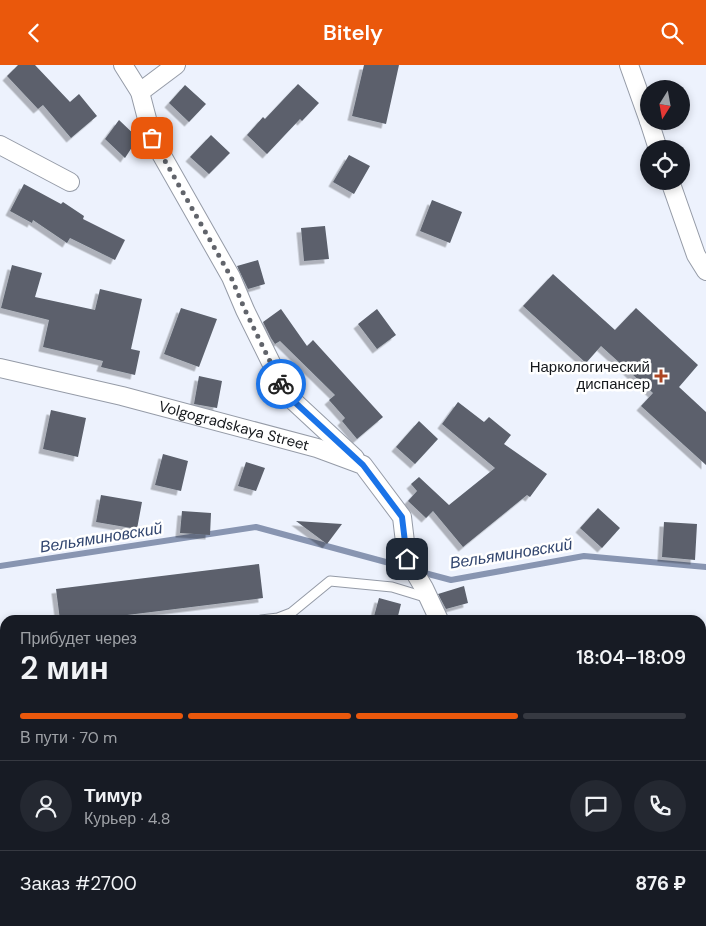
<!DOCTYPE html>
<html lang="ru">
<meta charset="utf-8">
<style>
body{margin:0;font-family:"DM Sans",sans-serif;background:#242831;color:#f1f3f6;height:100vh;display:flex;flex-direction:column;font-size:19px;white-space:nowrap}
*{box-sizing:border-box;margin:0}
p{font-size:16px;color:#9ea1a6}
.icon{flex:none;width:28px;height:28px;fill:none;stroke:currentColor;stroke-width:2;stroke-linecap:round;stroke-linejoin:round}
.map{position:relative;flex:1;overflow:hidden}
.details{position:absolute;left:0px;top:550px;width:706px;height:311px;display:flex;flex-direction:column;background:#171b24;border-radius:15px 15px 0 0;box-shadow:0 2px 8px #0003}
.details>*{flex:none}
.needle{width:32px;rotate:191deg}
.fabs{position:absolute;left:640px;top:15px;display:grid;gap:10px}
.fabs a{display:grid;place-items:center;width:50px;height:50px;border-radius:50%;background:#171b24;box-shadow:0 2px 8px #0003;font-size:25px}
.pin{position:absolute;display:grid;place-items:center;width:42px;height:42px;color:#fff;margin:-21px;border-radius:10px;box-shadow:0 2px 8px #0006}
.courier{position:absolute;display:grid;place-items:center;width:50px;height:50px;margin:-25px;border:4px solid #1a73e8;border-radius:50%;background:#fff;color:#222;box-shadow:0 1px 6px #0007}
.headline em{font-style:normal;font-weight:600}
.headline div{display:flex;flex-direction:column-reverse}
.headline{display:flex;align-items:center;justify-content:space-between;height:85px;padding:0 20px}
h1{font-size:32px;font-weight:600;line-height:38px}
.bar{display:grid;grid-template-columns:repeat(4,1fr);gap:8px 5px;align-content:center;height:60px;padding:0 20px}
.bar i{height:6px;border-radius:4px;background:#363941}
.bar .selected{background:#ea580c}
.bar p{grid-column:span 4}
.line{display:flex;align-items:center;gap:12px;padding:0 20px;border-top:1px solid #363941}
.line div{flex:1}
.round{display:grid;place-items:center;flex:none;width:52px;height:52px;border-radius:26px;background:#242831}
header{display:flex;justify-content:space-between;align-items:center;height:65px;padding:0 20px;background:#ea580c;color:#fff;font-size:22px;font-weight:600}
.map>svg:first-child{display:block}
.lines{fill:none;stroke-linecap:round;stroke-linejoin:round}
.stream{stroke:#8895b1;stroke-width:6}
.building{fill:#5b616c;filter:url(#shadow)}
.lane-casing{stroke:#959ba7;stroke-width:11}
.street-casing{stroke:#959ba7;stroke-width:20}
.highway-casing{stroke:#9f6351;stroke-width:30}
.lane{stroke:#fff;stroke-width:9}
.street{stroke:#fff;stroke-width:18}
.highway{stroke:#ea8b6d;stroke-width:28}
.done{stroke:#61646b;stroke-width:5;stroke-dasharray:0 9}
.route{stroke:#1a73e8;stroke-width:6}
.poi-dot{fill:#ac4523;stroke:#fff;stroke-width:2}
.labels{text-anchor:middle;stroke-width:5;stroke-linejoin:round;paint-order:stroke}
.poi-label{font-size:15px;fill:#15181c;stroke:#fff;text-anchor:end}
.street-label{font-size:15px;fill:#15181c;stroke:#fff}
.water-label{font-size:16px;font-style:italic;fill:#32466f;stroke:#fff}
</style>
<header><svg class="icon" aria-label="back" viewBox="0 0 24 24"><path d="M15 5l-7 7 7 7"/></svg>Bitely<svg class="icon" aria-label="search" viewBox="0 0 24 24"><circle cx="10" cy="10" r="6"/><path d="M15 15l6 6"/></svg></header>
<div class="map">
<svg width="706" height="861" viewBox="0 0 706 861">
<defs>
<filter id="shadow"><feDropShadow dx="-4.5" dy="4.5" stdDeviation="0" flood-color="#0004"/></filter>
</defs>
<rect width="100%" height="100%" fill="#edf2fd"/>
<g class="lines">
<!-- stream -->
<path class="stream" d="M 0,501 L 256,462 L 408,503
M 417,506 L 451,515 L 584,491 L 706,502"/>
</g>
<!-- building -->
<path class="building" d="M 18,0 L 35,0 L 70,37 L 79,29 L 97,51 L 71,73 L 43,40 L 38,44 L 7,11 Z
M 364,0 L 399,0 L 386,59 L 352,51 Z
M 298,19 L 319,38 L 302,56 L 300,54 L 267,89 L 247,70 L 263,52 L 265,54 Z
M 185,20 L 206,39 L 189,57 L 169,38 Z
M 119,55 L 138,73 L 125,93 L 105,74 Z
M 211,70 L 230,88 L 209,109 L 190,92 Z
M 349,90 L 370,101 L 354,129 L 333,117 Z
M 24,119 L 61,139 L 63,137 L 84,151 L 83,154 L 125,175 L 115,195 L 70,173 L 67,178 L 33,155 L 32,158 L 10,146 Z
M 432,135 L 462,147 L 450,178 L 420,166 Z
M 325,161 L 329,194 L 304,196 L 301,163 Z
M 258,195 L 265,219 L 248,224 L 237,201 Z
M 12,200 L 42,208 L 35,232 L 95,245 L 100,224 L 142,234 L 131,284 L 140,286 L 135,310 L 101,302 L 103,296 L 43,282 L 49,255 L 1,243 Z
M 553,209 L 615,265 L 636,243 L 698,300 L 679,322 L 706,347 L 706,400 L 641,341 L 653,328 L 601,281 L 586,298 L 523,241 Z
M 181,243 L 217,254 L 199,302 L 164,289 Z
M 281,244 L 307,281 L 313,275 L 383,352 L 357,374 L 342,356 L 345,353 L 329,335 L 335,330 L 280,276 L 275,279 L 271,273 L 263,257 Z
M 377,244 L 396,270 L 377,284 L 358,259 Z
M 199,311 L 222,316 L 217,343 L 194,339 Z
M 458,337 L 484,357 L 489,352 L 511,370 L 504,379 L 547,409 L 530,432 L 527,430 L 463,482 L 433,446 L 426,453 L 408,436 L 417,426 L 411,419 L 419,412 L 449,440 L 495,403 L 442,359 Z
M 51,345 L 86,353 L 78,392 L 43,384 Z
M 419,356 L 438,374 L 415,399 L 396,382 Z
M 163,389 L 188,396 L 181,426 L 155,420 Z
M 246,397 L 265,403 L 256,426 L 238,421 Z
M 101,430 L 142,437 L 137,464 L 96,457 Z
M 598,443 L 620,463 L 602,483 L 580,463 Z
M 182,446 L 211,448 L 210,470 L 180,468 Z
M 296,456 L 342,459 L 327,479 Z
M 664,457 L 697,459 L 695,495 L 662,492 Z
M 259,499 L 263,533 L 87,555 L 60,555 L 56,524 Z
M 464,521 L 468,538 L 446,544 L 438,529 Z
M 379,533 L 401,539 L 397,555 L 373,555 Z"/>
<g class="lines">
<!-- lane casing -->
<g class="lane-casing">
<path id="lane" d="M 261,555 L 278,553 L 291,548 L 330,516 L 392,522 L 428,533"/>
</g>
<!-- street casing -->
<g class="street-casing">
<g id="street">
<path d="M 123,0 L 140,27 L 152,73 L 231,212 L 245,245 L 287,330 L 355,393"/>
<path d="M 629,0 L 649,56"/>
<path d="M 140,27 L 176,0"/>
<path d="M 649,56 L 658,84"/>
<path d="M 0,80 L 70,117"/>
<path d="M 670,116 L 696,190 L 706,206"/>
<path id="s1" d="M 0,303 L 122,331 L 317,383 L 363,400 L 402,452 L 407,494 L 424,523 L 439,555"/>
</g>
</g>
<!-- highway casing -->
<g class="highway-casing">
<path id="highway" d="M 701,747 L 706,751
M 0,792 L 5,792"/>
</g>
<!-- lane -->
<use href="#lane" class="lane"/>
<!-- street -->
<use href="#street" class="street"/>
<!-- highway -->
<use href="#highway" class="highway"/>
</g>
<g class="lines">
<!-- done -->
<path class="done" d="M 152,73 L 231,212 L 245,245 L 281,319"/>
<!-- route -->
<path class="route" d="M 281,319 L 287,330 L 363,400 L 402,452 L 407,494"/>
</g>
<!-- markers -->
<path class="poi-dot" d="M658.5 303.5h5v5h5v5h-5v5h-5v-5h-5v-5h5z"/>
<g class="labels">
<!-- poi labels -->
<g class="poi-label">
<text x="650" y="307">Наркологический<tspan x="650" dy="17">диспансер</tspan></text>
</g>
<!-- street labels -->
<g class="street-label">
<text dy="5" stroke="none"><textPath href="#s1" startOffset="241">Volgogradskaya Street</textPath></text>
</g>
<!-- water labels -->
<g class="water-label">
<text transform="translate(101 472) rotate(-9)" y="6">Вельяминовский</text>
<text transform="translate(511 488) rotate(-9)" y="6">Вельяминовский</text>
</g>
</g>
</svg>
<div class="fabs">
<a><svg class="needle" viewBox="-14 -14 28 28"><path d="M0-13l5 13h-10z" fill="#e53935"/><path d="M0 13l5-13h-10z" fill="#9ea1a6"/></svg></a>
<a><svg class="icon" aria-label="locate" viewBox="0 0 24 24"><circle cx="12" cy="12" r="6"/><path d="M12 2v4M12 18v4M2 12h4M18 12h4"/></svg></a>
</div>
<div class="pin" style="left:152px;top:73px;background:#ea580c"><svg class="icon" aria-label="bag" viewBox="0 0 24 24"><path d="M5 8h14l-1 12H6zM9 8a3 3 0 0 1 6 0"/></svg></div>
<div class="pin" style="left:407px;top:494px;background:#1f2937"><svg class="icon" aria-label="home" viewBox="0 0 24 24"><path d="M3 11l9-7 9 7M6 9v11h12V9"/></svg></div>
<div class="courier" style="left:281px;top:319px"><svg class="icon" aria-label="bike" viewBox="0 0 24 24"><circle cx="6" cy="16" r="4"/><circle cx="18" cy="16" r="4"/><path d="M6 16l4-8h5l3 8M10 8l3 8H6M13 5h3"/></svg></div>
<section class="details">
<div class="headline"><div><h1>2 мин</h1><p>Прибудет через</p></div><em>18:04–18:09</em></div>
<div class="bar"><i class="selected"></i><i class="selected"></i><i class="selected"></i><i></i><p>В пути · 70 m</p></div>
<div class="line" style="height:90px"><a class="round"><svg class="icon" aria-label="person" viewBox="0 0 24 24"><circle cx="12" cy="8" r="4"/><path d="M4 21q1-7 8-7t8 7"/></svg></a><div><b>Тимур</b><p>Курьер · 4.8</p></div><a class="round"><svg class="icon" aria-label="chat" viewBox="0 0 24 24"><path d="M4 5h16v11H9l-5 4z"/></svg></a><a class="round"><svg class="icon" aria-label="phone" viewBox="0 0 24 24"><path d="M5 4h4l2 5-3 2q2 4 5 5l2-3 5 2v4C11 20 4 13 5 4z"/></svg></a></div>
<div class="line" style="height:65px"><div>Заказ #2700</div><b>876 ₽</b></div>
</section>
</div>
